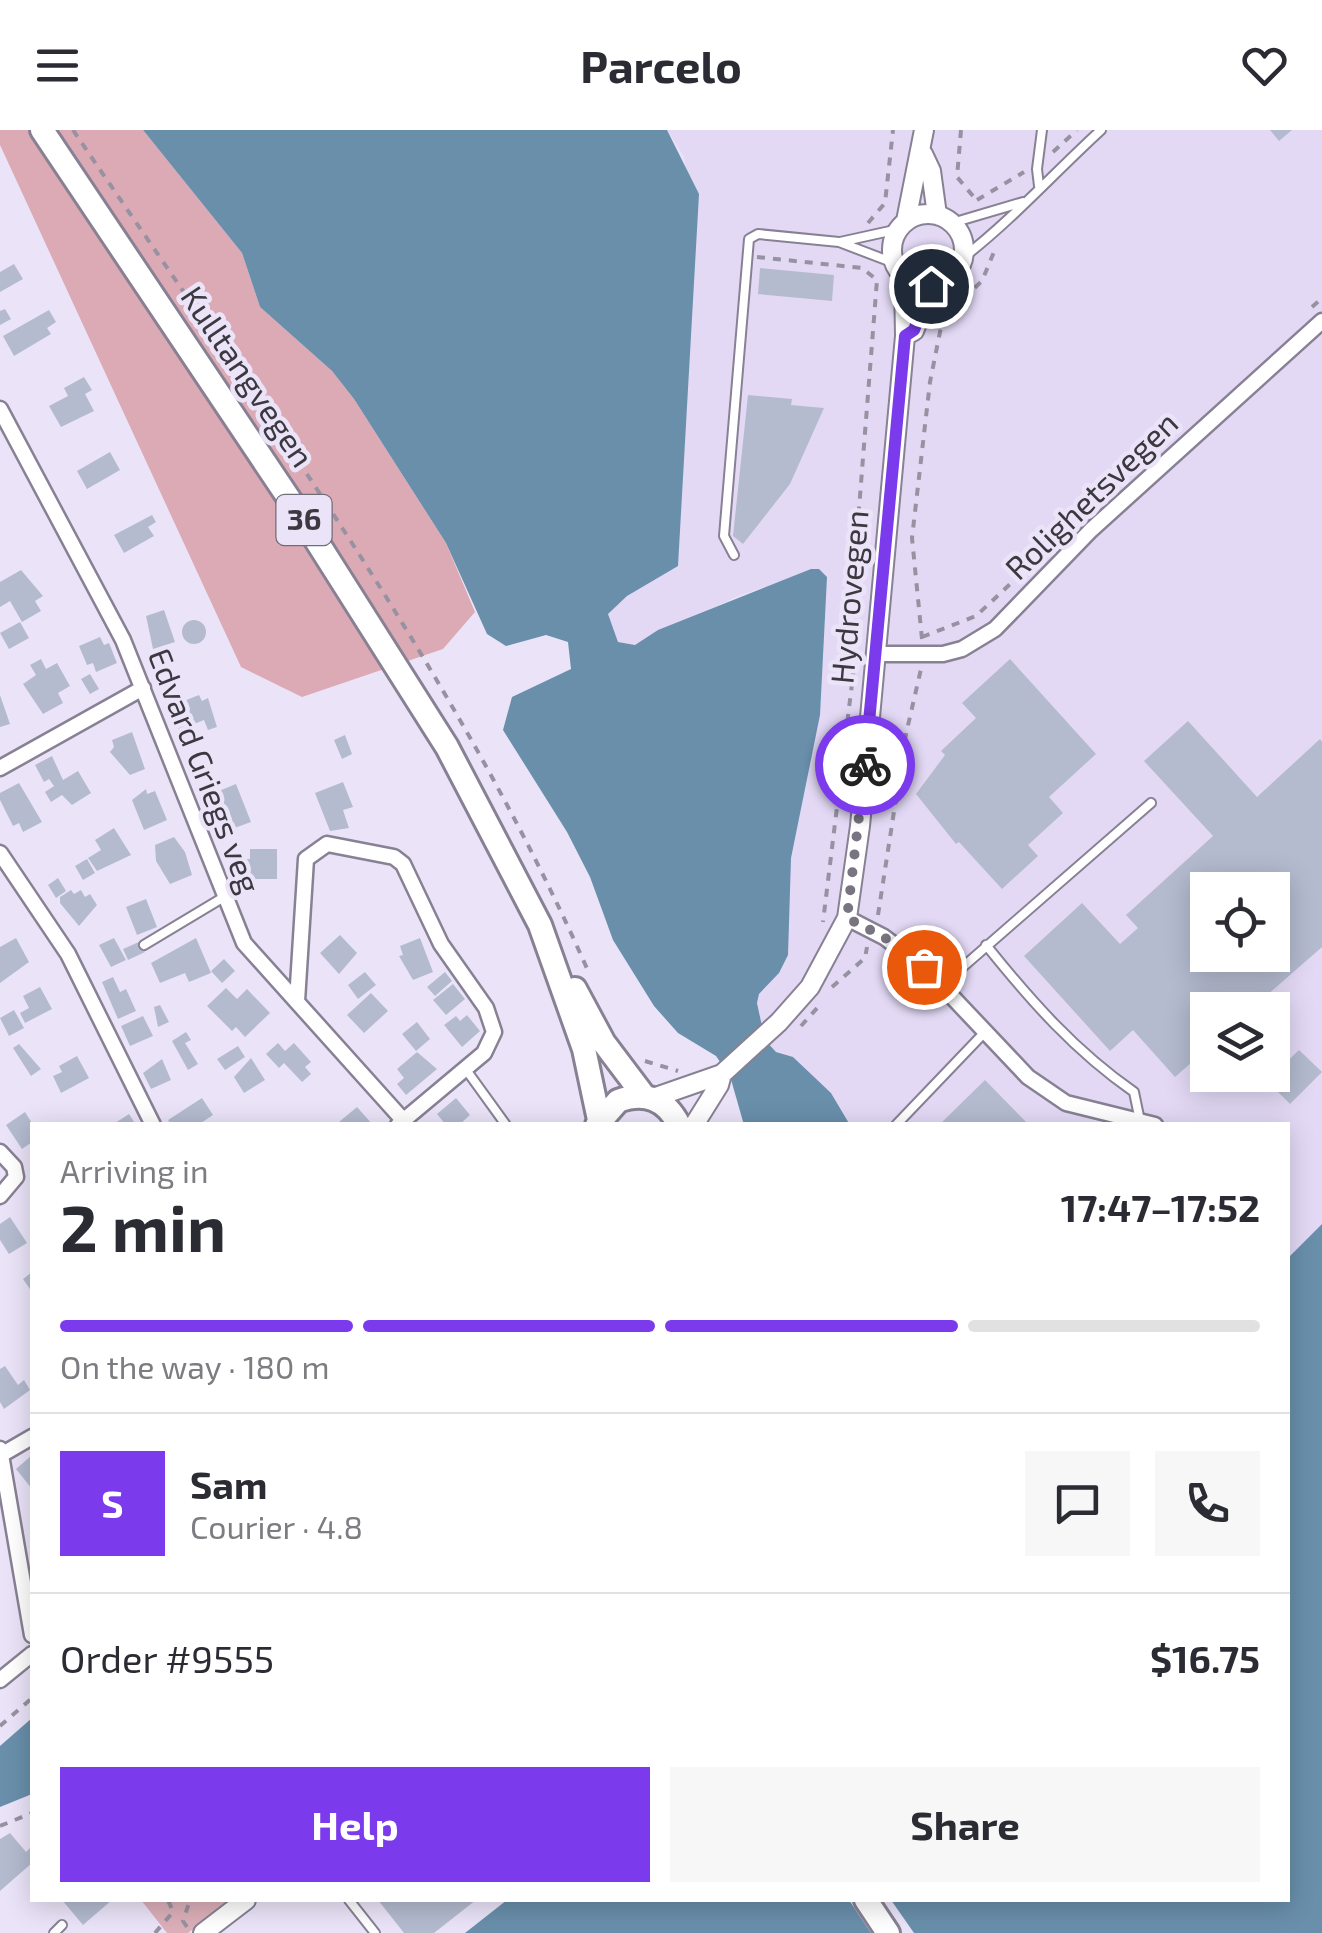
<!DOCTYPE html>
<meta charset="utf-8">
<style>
body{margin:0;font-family:"Exo 2",sans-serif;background:#f7f7f7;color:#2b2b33;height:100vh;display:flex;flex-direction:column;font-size:38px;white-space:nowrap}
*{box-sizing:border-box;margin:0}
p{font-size:32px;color:#7c7c81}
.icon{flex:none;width:55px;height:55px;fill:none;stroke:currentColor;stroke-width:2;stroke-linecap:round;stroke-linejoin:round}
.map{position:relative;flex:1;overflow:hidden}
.sheet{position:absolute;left:30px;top:992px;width:1260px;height:780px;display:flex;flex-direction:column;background:#fff;border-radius:0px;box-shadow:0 5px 25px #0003}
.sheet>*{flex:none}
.tools{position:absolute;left:1190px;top:742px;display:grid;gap:20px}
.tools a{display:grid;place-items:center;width:100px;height:100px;border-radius:0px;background:#fff;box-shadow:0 5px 25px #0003;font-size:50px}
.pin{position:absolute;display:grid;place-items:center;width:85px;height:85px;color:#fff;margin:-42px;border:5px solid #fff;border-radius:50%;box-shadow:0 2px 10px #0007}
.courier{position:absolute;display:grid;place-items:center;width:100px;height:100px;margin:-50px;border:8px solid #7c3aed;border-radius:50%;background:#fff;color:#222;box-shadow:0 2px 12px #0007}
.overview em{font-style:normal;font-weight:700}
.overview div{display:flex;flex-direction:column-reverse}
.overview{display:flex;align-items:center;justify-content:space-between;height:170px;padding:0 30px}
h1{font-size:65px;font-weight:700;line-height:75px}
.bar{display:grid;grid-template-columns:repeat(4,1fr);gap:15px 10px;align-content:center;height:120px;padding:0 30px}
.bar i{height:12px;border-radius:8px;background:#e1e1e2}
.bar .current{background:#7c3aed}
.bar p{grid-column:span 4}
.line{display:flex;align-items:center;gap:25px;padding:0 30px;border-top:2px solid #e1e1e2}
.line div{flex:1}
.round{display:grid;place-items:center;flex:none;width:105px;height:105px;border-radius:0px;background:#f7f7f7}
.cta{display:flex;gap:20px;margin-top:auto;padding:20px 30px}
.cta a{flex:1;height:115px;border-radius:0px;background:#7c3aed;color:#fff;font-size:40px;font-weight:700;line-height:115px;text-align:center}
.cta a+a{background:#f7f7f7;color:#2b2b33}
header{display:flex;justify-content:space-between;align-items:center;height:130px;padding:0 30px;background:#fff;font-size:45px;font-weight:700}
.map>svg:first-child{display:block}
.built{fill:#e3d9f5;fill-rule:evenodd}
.green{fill:#dcafb9}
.forest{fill:#dcaab5}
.water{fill:#698fab}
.pier{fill:#ebe4f9}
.building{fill:#b4bbcf;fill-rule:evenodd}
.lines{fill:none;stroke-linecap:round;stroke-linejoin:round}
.service-casing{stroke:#888194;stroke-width:12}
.minor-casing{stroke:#888194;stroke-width:19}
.tertiary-casing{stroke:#888194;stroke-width:22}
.trunk-casing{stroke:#888194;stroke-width:28}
.path{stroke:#9792a1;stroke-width:4;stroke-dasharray:8 8;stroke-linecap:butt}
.service{stroke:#fff;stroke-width:8}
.minor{stroke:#fff;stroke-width:14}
.tertiary{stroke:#fff;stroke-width:18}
.trunk{stroke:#fff;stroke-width:22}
.done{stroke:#797481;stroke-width:10;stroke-dasharray:0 18}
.route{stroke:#7c3aed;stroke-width:12}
.labels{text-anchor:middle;stroke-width:9;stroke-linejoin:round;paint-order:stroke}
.shield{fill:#ebe4f9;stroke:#706c78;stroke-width:2.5}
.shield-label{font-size:30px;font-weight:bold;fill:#3b3840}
.street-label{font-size:32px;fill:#3b3840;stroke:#ebe4f9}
</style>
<header><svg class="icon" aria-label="menu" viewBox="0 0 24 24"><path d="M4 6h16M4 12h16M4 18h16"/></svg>Parcelo<svg class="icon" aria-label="heart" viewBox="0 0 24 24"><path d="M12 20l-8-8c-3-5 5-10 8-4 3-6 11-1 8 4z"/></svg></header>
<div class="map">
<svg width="1322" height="1803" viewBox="0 0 1322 1803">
<rect width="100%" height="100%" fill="#ebe4f9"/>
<!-- built -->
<path class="built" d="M 667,0 L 1322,0 L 1322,1094 L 1288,1128 L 1288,995 L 850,995 L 831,963 L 793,927 L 776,922 L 765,910 L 757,873 L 759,864 L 779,843 L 819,439 L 738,466 L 635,515 L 618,512 L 608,484 L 627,466 L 678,435 L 695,109 L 684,27 ZM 1208,760 L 1272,760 L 1272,825 L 1208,825 ZM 1208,880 L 1272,880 L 1272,945 L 1208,945 Z"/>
<!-- green -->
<path class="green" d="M 141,1770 L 230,1770 L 188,1803 L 167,1803 Z"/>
<!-- forest -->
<path class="forest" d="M 0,0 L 143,0 L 242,123 L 260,177 L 332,241 L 354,269 L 446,413 L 475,482 L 443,519 L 302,567 L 241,537 L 0,15 Z"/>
<!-- water -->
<path class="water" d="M 143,0 L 667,0 L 699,64 L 678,436 L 627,466 L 608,484 L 618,512 L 635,515 L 658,500 L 811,439 L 819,439 L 827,447 L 820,585 L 791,728 L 788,825 L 779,843 L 759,864 L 757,873 L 765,910 L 776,922 L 793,927 L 831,963 L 850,995 L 744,995 L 730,946 L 716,926 L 678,903 L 654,876 L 613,810 L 590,747 L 567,702 L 503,600 L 512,567 L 571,539 L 568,512 L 546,505 L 506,516 L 487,504 L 446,413 L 354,269 L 332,241 L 260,177 L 242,123 Z
M 1322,1094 L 1322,1803 L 465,1803 L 507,1770 L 1288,1770 L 1288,1128 Z
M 32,1588 L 32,1664 L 0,1677 L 0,1616 Z"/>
<!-- pier -->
<path class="pier" d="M 849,1770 L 891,1770 L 914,1803 L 871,1803 Z"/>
<!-- building -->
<path class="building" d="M 1270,0 L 1292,0 L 1279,11 Z
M 14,134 L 23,149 L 0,162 L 0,142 Z
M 760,138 L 834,145 L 832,171 L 758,164 Z
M 5,179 L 11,189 L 0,195 L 0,181 Z
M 49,180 L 56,192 L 47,198 L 51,204 L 14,226 L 3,206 Z
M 84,247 L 92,260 L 85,264 L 94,281 L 61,297 L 49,276 L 68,266 L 64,258 Z
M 748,265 L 792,269 L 791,275 L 824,278 L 790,354 L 743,414 L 733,406 Z
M 110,322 L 120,340 L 87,359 L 77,341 Z
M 152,385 L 156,392 L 148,397 L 154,406 L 124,423 L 114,405 Z
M 21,440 L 43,466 L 35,471 L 41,481 L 22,492 L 10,471 L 0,477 L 0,452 Z
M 164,480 L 175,512 L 153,519 L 146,486 Z
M182 502a12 12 0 1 1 24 0a12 12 0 1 1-24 0Z
M 20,492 L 29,508 L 9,519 L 0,503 Z
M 100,507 L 104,515 L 109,513 L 117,533 L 96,542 L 93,533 L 87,535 L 79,516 Z
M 41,529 L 46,539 L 57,533 L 70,556 L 58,563 L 63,573 L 43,584 L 23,554 L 36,545 L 30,535 Z
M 1010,529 L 1096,624 L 1049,667 L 1063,683 L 1028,715 L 1038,726 L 1002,759 L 959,712 L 956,714 L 916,664 L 945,625 L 941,621 L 976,588 L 962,573 Z
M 90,544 L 99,559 L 90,564 L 81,549 Z
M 0,565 L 10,594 L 0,597 Z
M 199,565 L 202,571 L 208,568 L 217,597 L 208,600 L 204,590 L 179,600 L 171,576 Z
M 1188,591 L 1257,667 L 1320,609 L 1322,612 L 1322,817 L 1250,880 L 1208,880 L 1208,918 L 1175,947 L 1133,900 L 1110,921 L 1024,826 L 1082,773 L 1120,814 L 1138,798 L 1126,785 L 1213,706 L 1144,631 ZM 1208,760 L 1272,760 L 1272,825 L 1208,825 Z
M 132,602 L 145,639 L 130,645 L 110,622 L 114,617 L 112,610 Z
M 345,605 L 352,624 L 342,629 L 334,610 Z
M 52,626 L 63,650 L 78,641 L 91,663 L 72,675 L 62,665 L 51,672 L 45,662 L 54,656 L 49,649 L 44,652 L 35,635 Z
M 343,652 L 353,677 L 343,680 L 349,698 L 330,701 L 315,663 Z
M 19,653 L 42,692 L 23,702 L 19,693 L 13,696 L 0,670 L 0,663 Z
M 236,654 L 251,692 L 229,700 L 214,663 Z
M 146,659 L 147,664 L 155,661 L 167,690 L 144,700 L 132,670 Z
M 114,698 L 131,725 L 97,741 L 88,728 L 101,720 L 95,710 Z
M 174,707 L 185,722 L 192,745 L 170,754 L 156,731 L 155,715 Z
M 250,719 L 277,719 L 277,749 L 244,749 L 244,729 L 250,729 Z
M 87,729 L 95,743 L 83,750 L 75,736 Z
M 58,748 L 66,761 L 56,768 L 48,755 Z
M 71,760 L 74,764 L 81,760 L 85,767 L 90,764 L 97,775 L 79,796 L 60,773 L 60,767 Z
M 146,769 L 157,797 L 137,805 L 126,777 Z
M 340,805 L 357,823 L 339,844 L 320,823 Z
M 16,808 L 29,832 L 0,853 L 0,817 Z
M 114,808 L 126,830 L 111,837 L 99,815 Z
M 196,808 L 211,843 L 189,852 L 185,843 L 160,853 L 151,833 Z
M 420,808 L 433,842 L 413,850 L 399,826 L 403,825 L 400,816 Z
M 141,811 L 145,822 L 128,830 L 123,819 Z
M 224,829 L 235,841 L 222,853 L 211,841 Z
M 365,842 L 376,855 L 358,869 L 348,855 Z
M 445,842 L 452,851 L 435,866 L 427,857 Z
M 113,847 L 120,862 L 126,859 L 136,881 L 118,889 L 102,852 Z
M 453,854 L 465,869 L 446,885 L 433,870 Z
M 40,857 L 52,879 L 25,893 L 20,883 L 29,878 L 23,866 Z
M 226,858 L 237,869 L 247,859 L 270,883 L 245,907 L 236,897 L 232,901 L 207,876 Z
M 371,863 L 388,881 L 364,903 L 347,885 Z
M 160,875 L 169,892 L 158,897 L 154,877 Z
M 14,880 L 24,898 L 9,906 L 0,888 Z
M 467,885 L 480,901 L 462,917 L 444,895 L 456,886 L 460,891 Z
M 143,886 L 153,906 L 130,916 L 121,896 Z
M 417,892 L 430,909 L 416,921 L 402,904 Z
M 186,902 L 191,910 L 185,913 L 198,934 L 188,940 L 172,911 Z
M 278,913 L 285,921 L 294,913 L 311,932 L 305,937 L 311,944 L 302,952 L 284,933 L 279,938 L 266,924 Z
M 19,914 L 41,939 L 31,946 L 13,918 Z
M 238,916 L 245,927 L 225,940 L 217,929 Z
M 1299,920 L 1322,942 L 1290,974 L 1267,951 Z
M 417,922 L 437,939 L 406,965 L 397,954 L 404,948 L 397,939 Z
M 77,926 L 89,948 L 61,963 L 53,946 L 62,942 L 59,936 Z
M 251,928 L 265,950 L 244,963 L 234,947 Z
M 162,929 L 171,950 L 151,959 L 143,943 Z
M 985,950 L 1029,995 L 939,995 Z
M 202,968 L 213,985 L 198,995 L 171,995 L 168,990 Z
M 456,968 L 470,985 L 459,995 L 446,995 L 437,984 Z
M 357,977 L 373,995 L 341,995 L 339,992 Z
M 25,982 L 32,993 L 32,1012 L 22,1019 L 6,995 Z
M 129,984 L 136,995 L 112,995 Z
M 10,1087 L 27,1113 L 9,1124 L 0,1110 L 0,1094 Z
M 32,1142 L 32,1162 L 23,1149 Z
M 5,1236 L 18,1255 L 24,1250 L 30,1260 L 4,1279 L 0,1272 L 0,1239 Z
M 32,1325 L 32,1359 L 16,1339 Z
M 10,1703 L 26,1722 L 32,1716 L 32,1733 L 0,1761 L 0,1709 Z
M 62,1770 L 112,1770 L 83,1795 Z
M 378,1770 L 476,1770 L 434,1803 L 404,1803 Z"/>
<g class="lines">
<!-- service casing -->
<g class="service-casing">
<path id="service" d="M 1039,56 L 1037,39 L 1042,0
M 952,93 L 1023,72
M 840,112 L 899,99
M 964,127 C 1013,89 1055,42 1101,0
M 734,425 L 724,406 L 749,109 L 758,104 L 839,112 L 894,133
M 144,815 L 224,767
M 986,815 C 1031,871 1075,921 1134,962 L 1140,991
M 941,856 L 1151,673
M 467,941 L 506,995
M 896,995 L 984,903
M 349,1770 L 375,1803
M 54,1803 L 62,1795"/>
</g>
<!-- minor casing -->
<g class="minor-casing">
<path id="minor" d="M 0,279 L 123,510 L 244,813 L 403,990
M 875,524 L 943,524 L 962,519 L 995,499 L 1091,400 L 1322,191
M 0,638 L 143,558
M 0,723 L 68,824 L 153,995
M 847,788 L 884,807 L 924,837 L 1028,947 L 1066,973 L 1155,995
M 297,871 L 306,729 L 327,714 L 394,727 L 403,734 L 441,814 L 486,878 L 494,902 L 484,923 L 398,995
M 0,1022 L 14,1037 L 16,1047 L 0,1066
M 0,1319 L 32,1505
M 1,1325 L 32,1307
M 0,1550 L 32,1524"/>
</g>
<!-- tertiary casing -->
<g class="tertiary-casing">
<path id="tertiary" d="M 923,24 L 931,41 L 937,85
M892 120a36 36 0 1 1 72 0a36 36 0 1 1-72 0Z
M 906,91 L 924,0
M 905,206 L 914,201 L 931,156
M 722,944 L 779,892 L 810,857 L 847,788 L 860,696 L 905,206 L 904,147
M 653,968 L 722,944
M 694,995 L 719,955 L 722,944
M 203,1803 L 246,1770"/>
</g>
<!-- trunk casing -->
<g class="trunk-casing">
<path id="trunk" d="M 42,0 L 302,388 L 447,617 L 540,795 L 584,919 L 599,990
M 575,859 L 604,913 L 644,966
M 597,995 L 618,971 C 645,961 666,969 679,995
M 866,1770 L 888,1803"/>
</g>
<!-- path -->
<path class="path" d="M 73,0 C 257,272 456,541 589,843
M 961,0 L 957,47 L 978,72
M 1053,22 L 1077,0
M 977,70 L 1024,42
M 868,93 L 885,73 L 893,0
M 757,127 L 862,138 L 877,150 L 856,417 L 854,537 L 823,792
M 1312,177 L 1322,168
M 922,507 L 976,486 L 1054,413
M 922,509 L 912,408 L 930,252 L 943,187 L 982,151 L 996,117
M 878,785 L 906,604 L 921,539
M 832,857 L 865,828 L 867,817
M 801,896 L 818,877
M 645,931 L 678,941
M 0,1596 L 32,1568
M 0,1696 L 32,1683
M 187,1797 L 183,1791 L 190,1770
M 155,1803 L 173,1782 L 168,1770"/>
<!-- service -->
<use href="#service" class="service"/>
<!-- minor -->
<use href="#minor" class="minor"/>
<!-- tertiary -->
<use href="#tertiary" class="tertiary"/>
<!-- trunk -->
<use href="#trunk" class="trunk"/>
</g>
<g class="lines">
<!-- done -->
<path class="done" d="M 865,635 L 847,788 L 884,807 L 924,837"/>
<!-- route -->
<path class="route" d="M 865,635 L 905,206 L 914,200 L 931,156"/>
</g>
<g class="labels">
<!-- shield labels -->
<rect class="shield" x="276.5" y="365" width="55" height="50" rx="8"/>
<g class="shield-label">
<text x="304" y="400">36</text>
</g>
<!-- street labels -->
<g class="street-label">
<text transform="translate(247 247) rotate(56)" y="11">Kulltangvegen</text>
<text transform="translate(1092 366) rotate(-44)" y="11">Rolighetsvegen</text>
<text transform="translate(850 467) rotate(-85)" y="11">Hydrovegen</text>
<text transform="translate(204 641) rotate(69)" y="11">Edvard Griegs veg</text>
</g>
</g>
</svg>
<div class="tools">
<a><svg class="icon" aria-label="locate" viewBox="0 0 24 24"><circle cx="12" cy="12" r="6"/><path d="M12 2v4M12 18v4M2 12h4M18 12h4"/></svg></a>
<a><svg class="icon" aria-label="layers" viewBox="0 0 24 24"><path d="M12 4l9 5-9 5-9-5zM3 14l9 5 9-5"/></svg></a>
</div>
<div class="pin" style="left:924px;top:837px;background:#ea580c"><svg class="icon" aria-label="bag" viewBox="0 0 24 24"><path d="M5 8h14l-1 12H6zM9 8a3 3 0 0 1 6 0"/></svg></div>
<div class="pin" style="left:931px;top:156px;background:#1f2937"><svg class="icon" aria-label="home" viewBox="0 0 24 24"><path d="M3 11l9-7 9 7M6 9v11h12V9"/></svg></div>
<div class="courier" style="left:865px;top:635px"><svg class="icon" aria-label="bike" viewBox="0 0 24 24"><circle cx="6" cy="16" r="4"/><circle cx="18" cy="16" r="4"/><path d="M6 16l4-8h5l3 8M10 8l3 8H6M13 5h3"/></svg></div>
<section class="sheet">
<div class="overview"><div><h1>2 min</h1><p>Arriving in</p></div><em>17:47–17:52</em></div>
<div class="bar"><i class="current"></i><i class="current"></i><i class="current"></i><i></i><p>On the way · 180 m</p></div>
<div class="line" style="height:180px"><b class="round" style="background:#7c3aed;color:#fff">S</b><div><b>Sam</b><p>Courier · 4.8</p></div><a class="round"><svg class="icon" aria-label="chat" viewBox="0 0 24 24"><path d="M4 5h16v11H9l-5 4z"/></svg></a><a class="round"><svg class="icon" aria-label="phone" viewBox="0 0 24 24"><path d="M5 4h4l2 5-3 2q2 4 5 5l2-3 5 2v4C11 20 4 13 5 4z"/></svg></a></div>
<div class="line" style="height:130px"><div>Order #9555</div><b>$16.75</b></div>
<div class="cta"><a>Help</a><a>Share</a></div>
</section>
</div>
